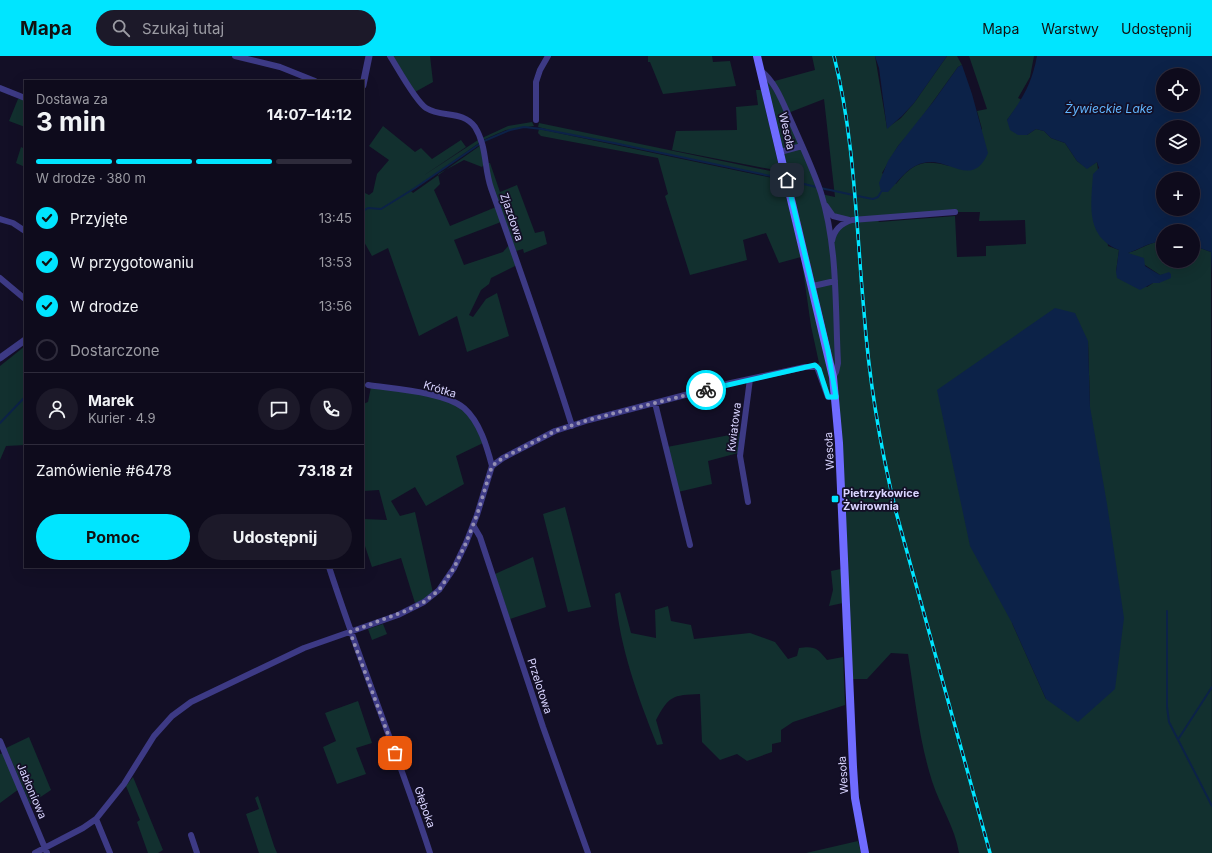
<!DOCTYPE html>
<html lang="pl">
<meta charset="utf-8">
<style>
body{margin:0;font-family:Inter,sans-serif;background:#1c1929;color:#f1f3f6;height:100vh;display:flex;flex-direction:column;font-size:15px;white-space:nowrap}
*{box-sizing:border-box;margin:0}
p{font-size:13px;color:#9b9ba3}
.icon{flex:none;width:22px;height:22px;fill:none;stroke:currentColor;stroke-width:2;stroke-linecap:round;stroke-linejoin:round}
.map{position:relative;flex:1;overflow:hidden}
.sheet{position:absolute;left:24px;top:24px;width:340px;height:488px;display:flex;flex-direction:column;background:#0e0b1c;border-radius:0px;box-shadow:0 4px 16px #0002,0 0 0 1px #2e2b3b}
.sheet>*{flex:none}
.tools{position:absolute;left:1156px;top:12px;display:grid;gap:8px}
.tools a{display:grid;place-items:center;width:44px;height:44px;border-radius:50%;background:#0e0b1c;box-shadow:0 4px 16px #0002,0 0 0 1px #2e2b3b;font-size:20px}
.pin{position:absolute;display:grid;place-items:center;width:34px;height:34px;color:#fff;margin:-17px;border-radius:8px;box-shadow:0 2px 6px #0006}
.courier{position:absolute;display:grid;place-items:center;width:40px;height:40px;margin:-20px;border:3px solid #00e5ff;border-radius:50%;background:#fff;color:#222;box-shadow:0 1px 5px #0007}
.head em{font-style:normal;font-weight:700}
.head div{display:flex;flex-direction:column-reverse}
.head{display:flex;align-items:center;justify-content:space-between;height:68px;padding:0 12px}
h1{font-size:26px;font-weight:700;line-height:30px}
.bar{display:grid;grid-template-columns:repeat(4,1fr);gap:6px 4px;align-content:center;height:48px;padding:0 12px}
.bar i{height:5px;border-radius:3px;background:#2e2b3b}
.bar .on{background:#00e5ff}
.bar p{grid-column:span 4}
.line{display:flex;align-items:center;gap:10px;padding:0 12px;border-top:1px solid #2e2b3b}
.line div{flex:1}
.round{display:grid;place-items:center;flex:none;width:42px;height:42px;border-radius:21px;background:#1c1929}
ol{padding:0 12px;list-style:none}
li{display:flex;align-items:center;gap:12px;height:44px}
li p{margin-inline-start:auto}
li .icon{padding:4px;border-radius:50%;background:#00e5ff;color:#111;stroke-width:4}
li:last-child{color:#9b9ba3}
li i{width:22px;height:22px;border:2px solid #2e2b3b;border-radius:50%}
.primary-button{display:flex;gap:8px;margin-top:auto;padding:8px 12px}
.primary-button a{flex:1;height:46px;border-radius:24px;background:#00e5ff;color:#111;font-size:16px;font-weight:700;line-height:46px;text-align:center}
.primary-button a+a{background:#1c1929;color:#f1f3f6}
header{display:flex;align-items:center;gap:24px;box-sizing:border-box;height:56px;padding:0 20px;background:#00e5ff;color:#111}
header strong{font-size:19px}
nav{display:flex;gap:22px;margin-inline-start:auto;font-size:14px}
.search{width:280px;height:36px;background:#1c1929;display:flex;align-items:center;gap:10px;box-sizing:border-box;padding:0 14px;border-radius:22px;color:#9b9ba3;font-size:15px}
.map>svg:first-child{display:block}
.green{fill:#12302f;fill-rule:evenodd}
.water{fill:#0c2248;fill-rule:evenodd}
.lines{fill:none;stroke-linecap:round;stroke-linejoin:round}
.stream{stroke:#0c2248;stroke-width:2}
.minor{stroke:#3d3a85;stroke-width:6}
.tertiary{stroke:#3d3a85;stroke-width:7}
.secondary{stroke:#6f6bff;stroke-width:8}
.rail-casing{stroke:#00e5ff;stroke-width:3.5}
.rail{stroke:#130f26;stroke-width:2;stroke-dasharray:6;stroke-linecap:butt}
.done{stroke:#948fb3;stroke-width:4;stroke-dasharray:0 7.2}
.route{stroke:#00e5ff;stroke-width:5}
.poi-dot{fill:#00e5ff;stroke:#130f26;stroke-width:1.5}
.labels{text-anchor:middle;stroke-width:3.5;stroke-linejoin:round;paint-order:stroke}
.street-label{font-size:11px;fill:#d9d4ff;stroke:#130f26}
.poi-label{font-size:11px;font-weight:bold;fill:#d9d4ff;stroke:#130f26;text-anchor:start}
.water-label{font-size:12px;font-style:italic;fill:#62b6ff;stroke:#130f26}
</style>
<header>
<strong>Mapa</strong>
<div class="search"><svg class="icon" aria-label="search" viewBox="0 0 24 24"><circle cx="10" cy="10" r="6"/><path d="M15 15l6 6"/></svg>Szukaj tutaj</div>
<nav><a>Mapa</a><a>Warstwy</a><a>Udostępnij</a></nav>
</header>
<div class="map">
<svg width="1212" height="797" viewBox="0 0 1212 797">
<rect width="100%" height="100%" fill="#130f26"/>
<!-- green -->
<path class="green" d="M 392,0 L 430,0 L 433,26 L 415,36 Z
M 648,0 L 712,0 L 713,6 L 730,5 L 736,30 L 663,38 L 650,6 L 648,6 Z
M 812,0 L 875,0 L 887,72 L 901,62 L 914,47 L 947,0 L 957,0 L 962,9 L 958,11 L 914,72 L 898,90 L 882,117 L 896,128 C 913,107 923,103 949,110 L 982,73 L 977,55 L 987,53 L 969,0 L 1034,0 L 1030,21 L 1018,42 L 1022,44 L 1007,64 L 1027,79 L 1036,73 L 1044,75 L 1051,82 L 1065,87 L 1077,105 L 1087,112 L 1097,106 L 1108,190 L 1119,194 L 1116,216 L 1147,231 L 1153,227 L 1159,227 L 1166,218 L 1160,219 L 1127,197 C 1141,194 1149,185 1163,186 L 1163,205 L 1193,205 L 1193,197 L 1200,192 L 1211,196 L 1212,797 L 959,797 C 955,771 940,750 932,725 C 919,684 915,641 908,598 L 891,597 L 867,623 L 851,623 L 836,341 L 761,15 L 784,51 L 771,26 L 815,14 ZM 824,43 L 835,141 L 821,138 L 788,57 ZM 824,147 L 833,160 L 845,166 L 831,187 ZM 955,156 L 980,156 L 979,165 L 1025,164 L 1026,188 L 986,190 L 986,200 L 957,201 L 955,160 L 879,166 L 877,163 ZM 1088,285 L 1090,351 L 1046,643 L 1012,567 Z
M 756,34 L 761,34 L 780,115 L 672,94 L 676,75 L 737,74 L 736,51 L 758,49 Z
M 21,42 L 25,44 L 25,71 L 9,65 L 18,43 Z
M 532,66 L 534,70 L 506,74 L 483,84 L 482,82 L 508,70 Z
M 539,67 L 780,117 L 781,122 L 558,76 L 538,71 Z
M 383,70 L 415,96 L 421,92 L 432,103 L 461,84 L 466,91 L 423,120 L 478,84 L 479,87 L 411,135 L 413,137 L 481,89 L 484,108 L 482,111 L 464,104 L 438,118 L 440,128 L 434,134 L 450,170 L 496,151 L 501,166 L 454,184 L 464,209 L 503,196 L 509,189 L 515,207 L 515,210 L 491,222 L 489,228 L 481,234 L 469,259 L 473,261 L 486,243 L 497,237 L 509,280 L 467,296 L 457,260 L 419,280 L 388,192 L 372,200 L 363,184 L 363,136 L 369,139 L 373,136 L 377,118 L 389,104 L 369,90 Z
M 539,73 L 782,124 L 801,201 L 779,207 L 766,177 L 743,184 L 747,204 L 690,219 L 665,140 L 668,138 L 658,102 L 541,80 L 538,77 Z
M 21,91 L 25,93 L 25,111 L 16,107 Z
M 488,107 L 490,107 L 500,136 L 517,129 L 535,177 L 544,175 L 547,188 L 524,197 L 523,193 L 516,195 L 488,119 Z
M 802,207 L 823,292 L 832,337 L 830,338 L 828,338 C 823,328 824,315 816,308 L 819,307 L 811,270 Z
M 25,290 L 25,389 L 6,390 L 0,404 L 0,310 Z
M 371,331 C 398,335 440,337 462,353 C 473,361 478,375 483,387 L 456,400 L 464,428 L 426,450 L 415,431 L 391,445 L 400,460 L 415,456 L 433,537 L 423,545 L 415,547 L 401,502 L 372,511 L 363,484 L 363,463 L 387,464 L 379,434 L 363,435 L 363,348 L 368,346 Z
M 740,377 L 738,397 L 708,405 L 712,428 L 678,436 L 667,391 Z
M 565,451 L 591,551 L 568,556 L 543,458 Z
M 533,501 L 546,551 L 510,563 L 495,518 Z
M 841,513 L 843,547 L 829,550 L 833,534 L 831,515 Z
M 620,536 L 631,577 L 656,582 L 655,554 L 668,550 L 671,565 L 691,569 L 694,583 L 750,577 L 775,586 L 788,603 L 797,600 L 799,592 C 815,590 817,592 827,604 L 843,601 L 845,649 L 793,666 L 781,674 L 781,686 L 772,688 L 772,696 L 747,705 L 737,698 L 720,704 L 702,686 L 700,638 C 672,639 669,640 656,664 L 663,688 L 657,689 C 637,638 620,593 615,538 Z
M 383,568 L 387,578 L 372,584 L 368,573 Z
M 358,645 L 372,687 L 356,692 L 366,718 L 337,728 L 323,691 L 336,685 L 325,657 Z
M 29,681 L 51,734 L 30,748 L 6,692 Z
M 3,697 L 19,733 L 0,747 L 0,698 Z
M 133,721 L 163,794 L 158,797 L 148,797 L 137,766 L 140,764 L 126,730 Z
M 258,740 L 274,790 L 277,797 L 259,797 L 246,758 L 259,753 L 255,742 Z
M 858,785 L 861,797 L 806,797 Z"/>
<!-- water -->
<path class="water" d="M 875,0 L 947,0 L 914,47 L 902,60 L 887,73 L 879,12 Z
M 1037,0 L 1212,0 L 1212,218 L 1211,196 L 1200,192 L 1193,197 L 1193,175 L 1163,175 L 1163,186 C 1150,185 1140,193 1128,197 L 1144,202 L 1145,210 L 1160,219 L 1169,216 L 1171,218 L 1171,222 L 1159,227 L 1153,227 L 1140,234 L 1117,222 L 1116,216 L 1119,194 C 1085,180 1091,149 1093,118 L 1099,112 L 1097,106 L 1087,113 L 1077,105 L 1065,87 L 1051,82 L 1044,75 L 1036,73 L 1027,79 L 1018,79 L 1010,74 L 1007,64 C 1023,42 1032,27 1037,0 ZM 1163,19 L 1193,19 L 1193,49 L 1163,49 ZM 1163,71 L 1193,71 L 1193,101 L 1163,101 ZM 1163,123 L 1193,123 L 1193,153 L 1163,153 Z
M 962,9 L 972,38 L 988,97 C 972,134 948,100 923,107 C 907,111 899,125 888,136 L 881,136 L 879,127 L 888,105 L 898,90 L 933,46 L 958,11 Z
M 1055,252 L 1075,257 L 1088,285 L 1090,351 L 1107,448 L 1124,562 L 1115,633 L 1078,666 L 1046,643 L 1012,567 L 970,490 L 937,334 Z"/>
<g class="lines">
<!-- stream -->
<path class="stream" d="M 789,124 C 816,132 845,137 873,143 L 878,141 L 881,136
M 363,155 L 368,152 L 381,153 L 415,132 L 484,85 L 510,74 L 524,71 L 542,73 L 614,87 L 785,123
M 0,367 L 25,341
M 1167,555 L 1167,651 L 1169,666 L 1212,750
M 1179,682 L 1212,631"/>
<!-- minor -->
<path class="minor" d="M 235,0 L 280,11 L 315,25
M 390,0 C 397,11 416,46 426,52 C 442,62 463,54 475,71 C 487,90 484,112 491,132 C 519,211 547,290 572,370
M 761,15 C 776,26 784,50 792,67 C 802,90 813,113 821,137 C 838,192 835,251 838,307 L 836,316 L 833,321
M 0,32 L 25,42
M 536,64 L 536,26 L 540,14 L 548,0
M 780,96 L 802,90
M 826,150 L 833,160 L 849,164
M 0,163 L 13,167 L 25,175
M 832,185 C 834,174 842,167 852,164 L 955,156
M 0,222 L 25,243
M 813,230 L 835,225
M 368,329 C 394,333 444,336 464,352 C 480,366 487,391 492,410
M 655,347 L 690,489
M 748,446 L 740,400 L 750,323
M 473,469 L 480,481 L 543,671 L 588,797
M 329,511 C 360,607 399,701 430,797
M 0,685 L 47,797
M 96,763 L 110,797
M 191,779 L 197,797
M 35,797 L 83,772 L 96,763 L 124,728 L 154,680 L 172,660 L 191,646 L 304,592 L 398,559 L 424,546 L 439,534 L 454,512 L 466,487 L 477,459 L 492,410 L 503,402 L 555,375 L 589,364 L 731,327 L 805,311 L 817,311 L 828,341 L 836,341"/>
<!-- tertiary -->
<path class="tertiary" d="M 363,29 L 369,0
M 0,302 L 25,284"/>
<!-- secondary -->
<path class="secondary" d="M 757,0 L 833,321 L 839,387 L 853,711 L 855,742 L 865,797"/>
<!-- rail casing -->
<g class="rail-casing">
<path id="rail" d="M 834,0 C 855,84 856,170 864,256 C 869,324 880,390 896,456 L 990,797"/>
</g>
<!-- rail -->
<use href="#rail" class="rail"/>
</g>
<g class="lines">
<!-- done -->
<path class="done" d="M 395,697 L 350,576 L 408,554 L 424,546 L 439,534 L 454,512 L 466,487 L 477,459 L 492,410 L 503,402 L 555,375 L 588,364 L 706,334"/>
<!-- route -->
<path class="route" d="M 706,334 L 815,309 L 819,313 L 828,341 L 836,341 L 828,295 L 787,124"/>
</g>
<!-- markers -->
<rect class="poi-dot" x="831" y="439" width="8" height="8" rx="2"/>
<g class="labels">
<!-- street labels -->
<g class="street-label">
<text transform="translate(787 75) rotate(77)" y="4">Wesoła</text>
<text transform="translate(512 161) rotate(71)" y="4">Zjazdowa</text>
<text transform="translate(440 333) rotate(17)" y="4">Krótka</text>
<text transform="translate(734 371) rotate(-83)" y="4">Kwiatowa</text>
<text transform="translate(829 395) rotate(-93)" y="4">Wesoła</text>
<text transform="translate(540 630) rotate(72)" y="4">Przelotowa</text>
<text transform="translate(843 719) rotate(-94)" y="4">Wesoła</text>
<text transform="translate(32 735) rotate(67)" y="4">Jabłoniowa</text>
<text transform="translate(425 751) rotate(71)" y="4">Głęboka</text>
</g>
<!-- poi labels -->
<g class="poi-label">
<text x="843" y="441">Pietrzykowice<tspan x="843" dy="13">Żwirownia</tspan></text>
</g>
<!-- water labels -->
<g class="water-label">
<text x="1109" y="57">Żywieckie Lake</text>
</g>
</g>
</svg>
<div class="tools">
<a><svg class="icon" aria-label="locate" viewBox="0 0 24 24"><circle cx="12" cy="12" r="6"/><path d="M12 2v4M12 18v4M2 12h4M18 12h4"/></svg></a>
<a><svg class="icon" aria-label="layers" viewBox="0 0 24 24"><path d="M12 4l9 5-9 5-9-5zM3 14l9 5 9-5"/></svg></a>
<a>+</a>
<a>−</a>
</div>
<div class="pin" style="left:395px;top:697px;background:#ea580c"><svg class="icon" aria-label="bag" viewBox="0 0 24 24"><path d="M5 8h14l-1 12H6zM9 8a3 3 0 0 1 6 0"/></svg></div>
<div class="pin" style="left:787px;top:124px;background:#1f2937"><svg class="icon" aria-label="home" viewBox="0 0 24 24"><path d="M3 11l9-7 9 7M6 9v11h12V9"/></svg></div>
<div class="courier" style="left:706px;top:334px"><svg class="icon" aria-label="bike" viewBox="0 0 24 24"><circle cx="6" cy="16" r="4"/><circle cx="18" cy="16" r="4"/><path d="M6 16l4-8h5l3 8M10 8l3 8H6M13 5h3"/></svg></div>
<section class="sheet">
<div class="head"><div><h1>3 min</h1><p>Dostawa za</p></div><em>14:07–14:12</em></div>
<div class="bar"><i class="on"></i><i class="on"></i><i class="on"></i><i></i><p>W drodze · 380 m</p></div>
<ol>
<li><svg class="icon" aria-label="check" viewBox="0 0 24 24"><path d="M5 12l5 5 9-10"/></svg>Przyjęte<p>13:45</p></li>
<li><svg class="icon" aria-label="check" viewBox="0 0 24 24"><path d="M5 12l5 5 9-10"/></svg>W przygotowaniu<p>13:53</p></li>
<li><svg class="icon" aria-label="check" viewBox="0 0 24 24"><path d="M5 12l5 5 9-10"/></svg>W drodze<p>13:56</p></li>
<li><i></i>Dostarczone</li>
</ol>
<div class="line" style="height:72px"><a class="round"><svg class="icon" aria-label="person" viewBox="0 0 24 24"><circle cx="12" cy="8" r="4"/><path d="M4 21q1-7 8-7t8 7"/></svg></a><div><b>Marek</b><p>Kurier · 4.9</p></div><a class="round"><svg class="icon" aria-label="chat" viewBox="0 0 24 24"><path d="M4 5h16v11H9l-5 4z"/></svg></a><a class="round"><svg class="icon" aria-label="phone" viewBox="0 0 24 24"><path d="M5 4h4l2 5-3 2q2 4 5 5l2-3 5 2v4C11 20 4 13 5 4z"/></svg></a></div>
<div class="line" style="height:52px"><div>Zamówienie #6478</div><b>73.18 zł</b></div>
<div class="primary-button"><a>Pomoc</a><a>Udostępnij</a></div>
</section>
</div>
